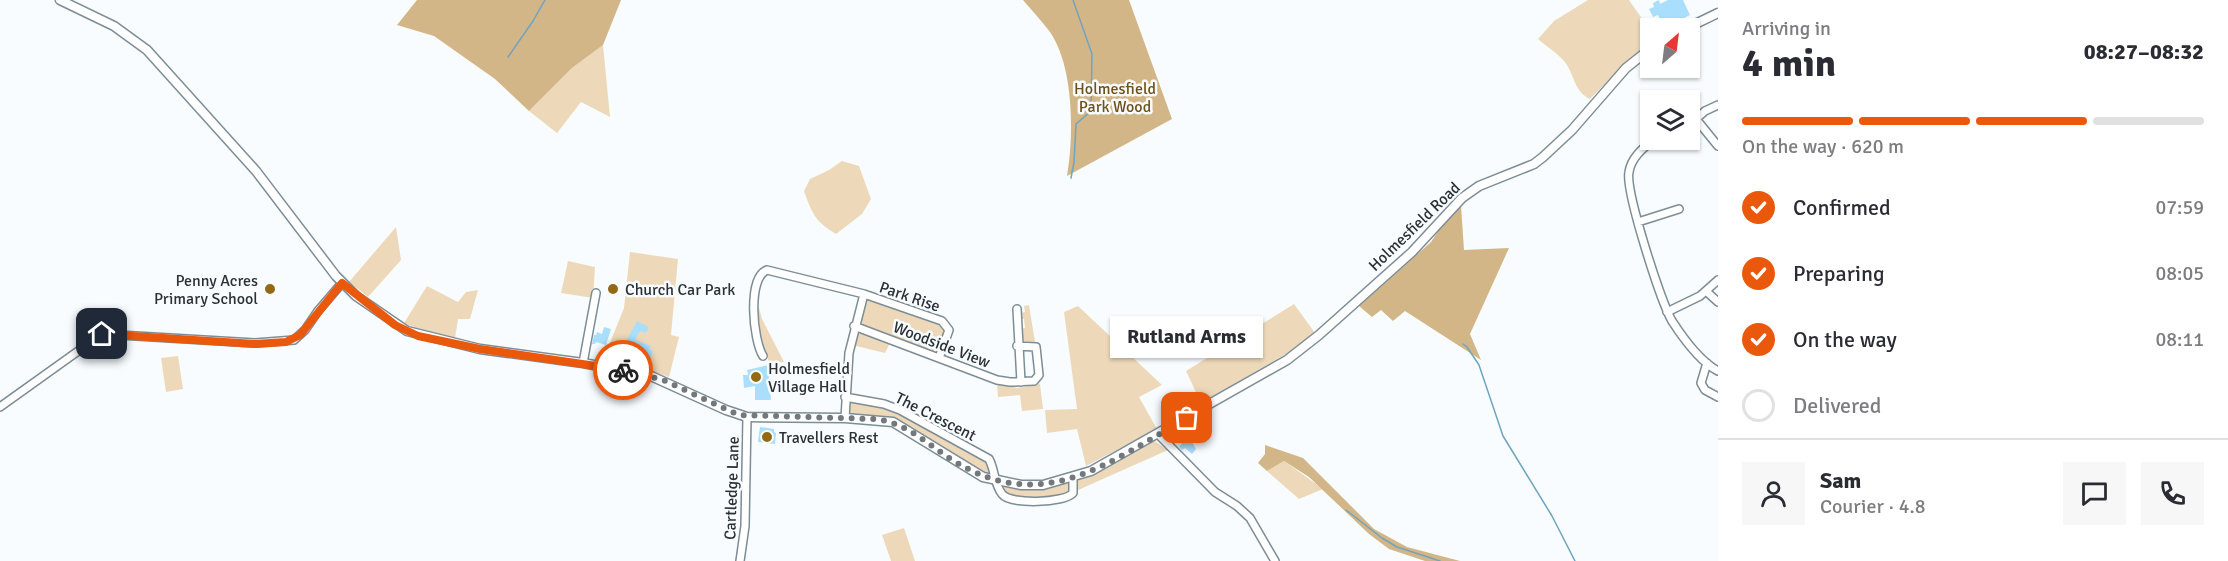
<!DOCTYPE html>
<meta charset="utf-8">
<style>
body{margin:0;font-family:Signika,sans-serif;background:#f7f7f7;color:#2b2b33;height:100vh;display:flex;flex-direction:column;font-size:22px;white-space:nowrap}
*{box-sizing:border-box;margin:0}
p{font-size:20px;color:#7c7c81}
.icon{flex:none;width:33px;height:33px;fill:none;stroke:currentColor;stroke-width:2;stroke-linecap:round;stroke-linejoin:round}
.map{position:relative;flex:1;overflow:hidden}
.panel{display:flex;flex-direction:column;background:#fff;width:510px}
.panel>*{flex:none}
.needle{width:39px;rotate:28deg}
.controls{position:absolute;left:1640px;top:18px;display:grid;gap:12px}
.controls a{display:grid;place-items:center;width:60px;height:60px;border-radius:0px;background:#fff;box-shadow:0 2px 4px #0004;font-size:30px}
.pin{position:absolute;display:grid;place-items:center;width:51px;height:51px;color:#fff;margin:-26px;border-radius:12px;box-shadow:0 3px 9px #0006}
.courier{position:absolute;display:grid;place-items:center;width:60px;height:60px;margin:-30px;border:4px solid #ea580c;border-radius:50%;background:#fff;color:#222;box-shadow:0 2px 8px #0007}
.bubble{position:absolute;height:42px;border-radius:0px;background:#fff;box-shadow:0 2px 4px #0004;font-size:20px;font-weight:700;line-height:42px;text-align:center}
.headline em{font-style:normal;font-weight:700}
.headline div{display:flex;flex-direction:column-reverse}
.headline{display:flex;align-items:center;justify-content:space-between;height:102px;padding:0 24px}
h1{font-size:39px;font-weight:700;line-height:45px}
.bar{display:grid;grid-template-columns:repeat(4,1fr);gap:9px 6px;align-content:center;height:72px;padding:0 24px}
.bar i{height:8px;border-radius:4px;background:#e1e1e2}
.bar .on{background:#ea580c}
.bar p{grid-column:span 4}
.line{display:flex;align-items:center;gap:15px;padding:0 24px;border-top:2px solid #e1e1e2}
.line div{flex:1}
.round{display:grid;place-items:center;flex:none;width:63px;height:63px;border-radius:0px;background:#f7f7f7}
ol{padding:0 24px;list-style:none}
li{display:flex;align-items:center;gap:18px;height:66px}
li p{margin-inline-start:auto}
li .icon{padding:6px;border-radius:50%;background:#ea580c;color:#fff;stroke-width:4}
li:last-child{color:#7c7c81}
li i{width:33px;height:33px;border:3px solid #e1e1e2;border-radius:50%}
main{display:flex;flex:1;min-height:0}
.map>svg:first-child{display:block}
.green{fill:#edd9ba}
.forest{fill:#d2b688}
.lines{fill:none;stroke-linecap:round;stroke-linejoin:round}
.stream{stroke:#70a4bf;stroke-width:1.5}
.building{fill:#a9dffd}
.minor-casing{stroke:#7c8d97;stroke-width:10}
.major-casing{stroke:#7c8d97;stroke-width:11}
.minor{stroke:#fff;stroke-width:7}
.major{stroke:#fff;stroke-width:8}
.done{stroke:#72787c;stroke-width:6;stroke-dasharray:0 10.8}
.route{stroke:#ea580c;stroke-width:8}
.poi-dot{fill:#936a13;stroke:#f8fcfe;stroke-width:2}
.labels{text-anchor:middle;stroke-width:5;stroke-linejoin:round;paint-order:stroke}
.park-label{font-size:16px;fill:#6d501a;stroke:#f8fcfe}
.street-label{font-size:16px;fill:#2a3136;stroke:#f8fcfe}
.poi-label{font-size:16px;fill:#2a3136;stroke:#f8fcfe;text-anchor:start}
</style>
<main>
<div class="map">
<svg width="1718" height="561" viewBox="0 0 1718 561">
<rect width="100%" height="100%" fill="#f8fcfe"/>
<!-- green -->
<path class="green" d="M 1588,0 L 1629,0 L 1650,30 L 1650,45 L 1628,61 L 1590,99 C 1573,91 1575,74 1564,61 C 1557,53 1546,46 1538,39 L 1554,21 Z
M 603,45 L 610,117 L 581,102 L 557,133 L 529,111 L 572,68 Z
M 842,161 L 859,166 L 871,199 L 862,214 L 836,234 C 816,222 812,214 804,191 L 810,179 L 829,170 Z
M 396,227 L 401,260 L 368,297 L 349,282 Z
M 630,252 L 678,259 L 671,335 L 679,337 L 669,377 L 605,355 L 624,308 Z
M 568,261 L 595,267 L 593,298 L 561,293 Z
M 427,286 L 458,302 L 466,292 L 478,290 L 470,319 L 458,319 L 455,338 L 430,334 L 404,323 Z
M 872,299 L 940,322 L 945,329 L 941,348 L 933,352 L 865,327 L 860,320 L 865,301 Z
M 758,304 L 762,319 L 784,362 L 769,363 L 767,355 L 761,347 Z
M 1294,304 L 1315,333 L 1296,348 L 1201,403 L 1186,371 Z
M 1029,305 L 1035,342 L 1020,341 L 1020,329 L 1025,328 L 1024,319 L 1019,319 L 1018,313 L 1025,312 L 1024,306 Z
M 1078,306 L 1162,385 L 1139,397 L 1157,429 L 1086,466 L 1077,429 L 1047,433 L 1045,410 L 1077,409 L 1064,312 Z
M 863,332 L 891,341 L 885,353 L 852,345 L 856,335 Z
M 178,356 L 183,389 L 166,392 L 161,358 Z
M 997,383 L 1017,388 L 1040,384 L 1043,409 L 1022,411 L 1020,395 L 998,397 Z
M 852,400 C 901,408 943,436 987,460 L 990,474 L 988,475 L 949,454 L 901,421 L 881,416 L 849,415 L 849,404 Z
M 1154,441 L 1168,450 L 1067,495 C 1049,498 1014,505 1002,487 C 1044,491 1081,481 1118,461 C 1130,455 1142,446 1154,441 Z
M 1284,461 L 1323,489 L 1299,499 L 1267,471 Z
M 904,528 L 915,561 L 891,561 L 882,535 Z"/>
<!-- forest -->
<path class="forest" d="M 417,0 L 621,0 L 603,45 L 572,68 L 529,111 L 495,79 L 434,36 L 397,25 Z
M 1023,0 L 1129,0 L 1172,119 L 1067,176 C 1074,135 1074,67 1050,32 C 1042,21 1032,11 1023,0 Z
M 1461,206 L 1464,250 L 1509,248 L 1470,334 L 1481,360 L 1405,311 L 1393,321 L 1381,310 L 1372,317 L 1359,306 L 1431,242 L 1443,224 Z
M 1265,445 L 1303,458 L 1374,529 L 1407,547 L 1460,561 L 1425,561 L 1389,549 L 1369,534 L 1309,477 L 1284,461 L 1267,471 L 1258,463 L 1265,454 Z"/>
<g class="lines">
<!-- stream -->
<path class="stream" d="M 508,57 L 533,21 L 545,0
M 1071,178 L 1074,162 L 1076,124 L 1091,111 L 1092,54 L 1073,0
M 1463,344 L 1467,347 L 1479,365 L 1503,436 L 1552,516 L 1575,561
M 1346,510 L 1382,538 L 1397,547 L 1440,561"/>
</g>
<!-- building -->
<path class="building" d="M 1659,0 L 1660,4 L 1668,0 L 1683,0 L 1690,15 L 1664,28 L 1658,15 L 1653,17 L 1649,9 L 1654,7 L 1653,3 Z
M 637,321 L 649,327 L 646,333 L 640,331 L 635,340 L 651,346 L 649,349 L 653,351 L 651,357 L 624,345 Z
M 604,327 L 611,329 L 606,345 L 596,342 L 595,344 L 592,344 L 594,335 L 596,335 L 597,332 L 602,334 Z
M 768,365 L 771,400 L 755,400 L 755,386 L 744,388 L 743,375 L 748,375 L 747,370 Z
M 615,376 L 635,380 L 634,386 L 628,385 L 627,391 L 618,389 L 619,386 L 613,385 Z
M 1189,423 L 1199,431 L 1192,442 L 1196,449 L 1192,454 L 1185,448 L 1182,450 L 1179,447 L 1182,443 L 1179,440 L 1186,433 L 1181,428 Z
M 760,427 L 774,429 L 774,432 L 776,433 L 775,444 L 758,442 Z"/>
<g class="lines">
<!-- minor casing -->
<g class="minor-casing">
<path id="minor" d="M 1696,119 L 1718,146
M 1696,119 L 1705,111 L 1718,105
M 1653,140 C 1643,148 1631,158 1629,172 C 1625,191 1661,302 1672,321 C 1683,338 1699,361 1718,371
M 1638,222 L 1679,209
M 1707,292 L 1718,302
M 1017,309 L 1021,382
M 1667,312 L 1700,296 L 1718,280
M 854,326 L 997,380 L 1010,382 L 1034,381 L 1039,375 L 1036,347 L 1017,346
M 763,356 C 753,340 747,278 767,270 L 864,294 L 942,321 L 949,330 L 939,358
M 583,363 L 596,293
M 1707,363 L 1701,383 L 1705,390 L 1718,397
M 845,397 L 884,404 L 900,410 L 989,459 C 995,470 994,484 1002,494 C 1010,505 1065,503 1073,493 L 1073,478
M 0,407 L 102,334 L 255,343 L 294,340 L 305,330 L 318,311 L 342,283
M 845,418 L 849,353 L 864,294
M 1158,434 L 1215,492 L 1237,506 L 1250,518 L 1275,561
M 740,561 L 745,526 L 747,417"/>
</g>
<!-- major casing -->
<g class="major-casing">
<path id="major" d="M 60,0 L 114,26 L 147,50 L 256,171 L 336,276 L 356,296 L 407,331 L 480,349 L 583,363 L 651,376 L 726,410 L 747,417 L 845,418 L 893,422 L 983,477 L 1021,485 L 1043,485 L 1091,471 L 1287,360 L 1319,335 L 1412,252 L 1462,198 L 1479,186 L 1534,164 L 1543,157 L 1572,130 L 1626,68 L 1650,49
M 1687,28 L 1718,13"/>
</g>
<!-- minor -->
<use href="#minor" class="minor"/>
<!-- major -->
<use href="#major" class="major"/>
</g>
<g class="lines">
<!-- done -->
<path class="done" d="M 623,370 L 663,380 L 739,415 L 873,419 C 905,421 928,445 954,461 C 1043,516 1108,463 1187,418"/>
<!-- route -->
<path class="route" d="M 102,334 L 255,344 L 286,342 L 300,335 L 342,283 L 395,325 L 418,336 L 480,349 L 623,370"/>
</g>
<!-- markers -->
<g class="poi-dot">
<circle cx="270" cy="289" r="6"/>
<circle cx="613" cy="289" r="6"/>
<circle cx="756" cy="377" r="6"/>
<circle cx="767" cy="437" r="6"/>
</g>
<g class="labels">
<!-- park labels -->
<g class="park-label">
<text x="1115" y="94">Holmesfield<tspan x="1115" dy="18">Park Wood</tspan></text>
</g>
<!-- street labels -->
<g class="street-label">
<text transform="translate(1414 226) rotate(-44)" y="6">Holmesfield Road</text>
<text transform="translate(910 296) rotate(19)" y="6">Park Rise</text>
<text transform="translate(942 344) rotate(21)" y="6">Woodside View</text>
<text transform="translate(936 416) rotate(27)" y="6">The Crescent</text>
<text transform="translate(731 488) rotate(-88)" y="6">Cartledge Lane</text>
</g>
<!-- poi labels -->
<g class="poi-label">
<text x="258" y="286" text-anchor="end">Penny Acres<tspan x="258" dy="18">Primary School</tspan></text>
<text x="625" y="295">Church Car Park</text>
<text x="768" y="374">Holmesfield<tspan x="768" dy="18">Village Hall</tspan></text>
<text x="779" y="443">Travellers Rest</text>
</g>
</g>
</svg>
<div class="controls">
<a><svg class="needle" viewBox="-14 -14 28 28"><path d="M0-13l5 13h-10z" fill="#e53935"/><path d="M0 13l5-13h-10z" fill="#7c7c81"/></svg></a>
<a><svg class="icon" aria-label="layers" viewBox="0 0 24 24"><path d="M12 4l9 5-9 5-9-5zM3 14l9 5 9-5"/></svg></a>
</div>
<div class="pin" style="left:1187px;top:418px;background:#ea580c"><svg class="icon" aria-label="bag" viewBox="0 0 24 24"><path d="M5 8h14l-1 12H6zM9 8a3 3 0 0 1 6 0"/></svg></div>
<div class="pin" style="left:102px;top:334px;background:#1f2937"><svg class="icon" aria-label="home" viewBox="0 0 24 24"><path d="M3 11l9-7 9 7M6 9v11h12V9"/></svg></div>
<div class="courier" style="left:623px;top:370px"><svg class="icon" aria-label="bike" viewBox="0 0 24 24"><circle cx="6" cy="16" r="4"/><circle cx="18" cy="16" r="4"/><path d="M6 16l4-8h5l3 8M10 8l3 8H6M13 5h3"/></svg></div>
<div class="bubble" style="left:1110px;top:316px;width:153px">Rutland Arms</div>
</div>
<section class="panel">
<div class="headline"><div><h1>4 min</h1><p>Arriving in</p></div><em>08:27–08:32</em></div>
<div class="bar"><i class="on"></i><i class="on"></i><i class="on"></i><i></i><p>On the way · 620 m</p></div>
<ol>
<li><svg class="icon" aria-label="check" viewBox="0 0 24 24"><path d="M5 12l5 5 9-10"/></svg>Confirmed<p>07:59</p></li>
<li><svg class="icon" aria-label="check" viewBox="0 0 24 24"><path d="M5 12l5 5 9-10"/></svg>Preparing<p>08:05</p></li>
<li><svg class="icon" aria-label="check" viewBox="0 0 24 24"><path d="M5 12l5 5 9-10"/></svg>On the way<p>08:11</p></li>
<li><i></i>Delivered</li>
</ol>
<div class="line" style="height:108px"><a class="round"><svg class="icon" aria-label="person" viewBox="0 0 24 24"><circle cx="12" cy="8" r="4"/><path d="M4 21q1-7 8-7t8 7"/></svg></a><div><b>Sam</b><p>Courier · 4.8</p></div><a class="round"><svg class="icon" aria-label="chat" viewBox="0 0 24 24"><path d="M4 5h16v11H9l-5 4z"/></svg></a><a class="round"><svg class="icon" aria-label="phone" viewBox="0 0 24 24"><path d="M5 4h4l2 5-3 2q2 4 5 5l2-3 5 2v4C11 20 4 13 5 4z"/></svg></a></div>
</section>
</main>
